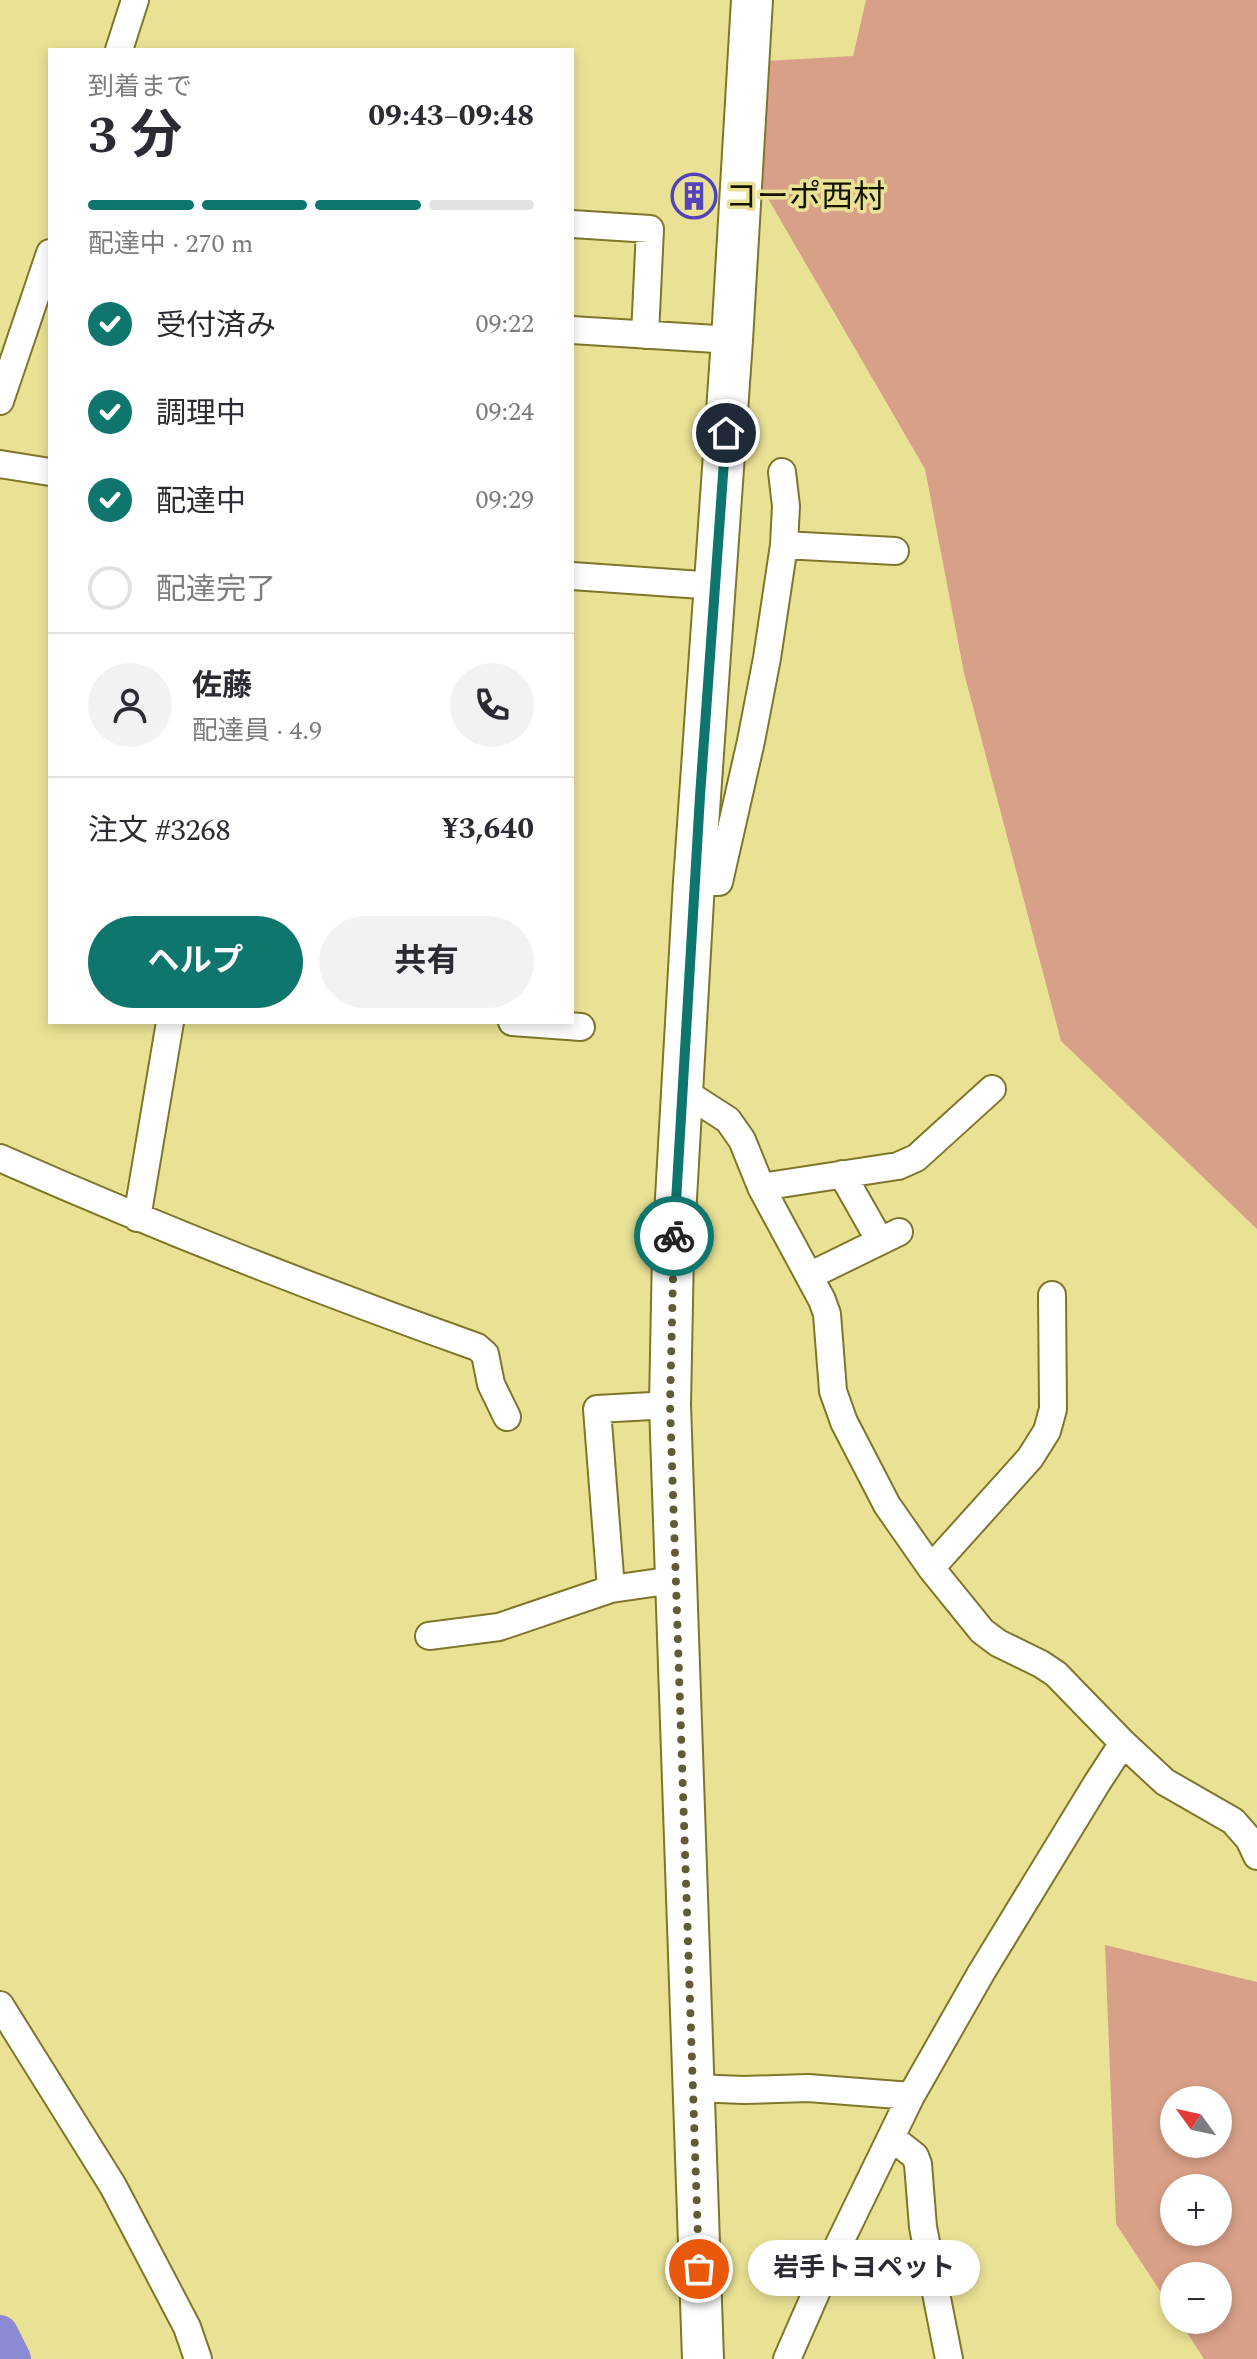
<!DOCTYPE html>
<html lang="ja">
<meta charset="utf-8">
<style>
body{margin:0;font-family:Spectral,"Noto Sans JP",serif;background:#f2f2f3;color:#2b2b33;height:100vh;display:flex;flex-direction:column;font-size:30px;white-space:nowrap}
*{box-sizing:border-box;margin:0}
p{font-size:26px;color:#7c7c81}
.icon{flex:none;width:44px;height:44px;fill:none;stroke:currentColor;stroke-width:2;stroke-linecap:round;stroke-linejoin:round}
.map{position:relative;flex:1;overflow:hidden}
.details{position:absolute;left:48px;top:48px;width:526px;height:976px;display:flex;flex-direction:column;background:#fff;border-radius:0px;box-shadow:0 4px 12px #0003}
.details>*{flex:none}
.needle{width:52px;rotate:303deg}
.tools{position:absolute;left:1160px;top:2086px;display:grid;gap:16px}
.tools a{display:grid;place-items:center;width:72px;height:72px;border-radius:50%;background:#fff;box-shadow:0 4px 12px #0003;font-size:40px}
.pin{position:absolute;display:grid;place-items:center;width:68px;height:68px;color:#fff;margin:-34px;border:4px solid #fff;border-radius:50%;box-shadow:0 2px 8px #0007}
.courier{position:absolute;display:grid;place-items:center;width:80px;height:80px;margin:-40px;border:6px solid #0f766e;border-radius:50%;background:#fff;color:#222;box-shadow:0 2px 10px #0007}
.bubble{position:absolute;height:56px;border-radius:28px;background:#fff;box-shadow:0 4px 12px #0003;font-size:26px;font-weight:700;line-height:56px;text-align:center}
.head em{font-style:normal;font-weight:700}
.head div{display:flex;flex-direction:column-reverse}
.head{display:flex;align-items:center;justify-content:space-between;height:136px;padding:0 40px}
h1{font-size:52px;font-weight:700;line-height:60px}
.bar{display:grid;grid-template-columns:repeat(4,1fr);gap:12px 8px;align-content:center;height:96px;padding:0 40px}
.bar i{height:10px;border-radius:6px;background:#e1e1e2}
.bar .on{background:#0f766e}
.bar p{grid-column:span 4}
.line{display:flex;align-items:center;gap:20px;padding:0 40px;border-top:2px solid #e1e1e2}
.line div{flex:1}
.round{display:grid;place-items:center;flex:none;width:84px;height:84px;border-radius:42px;background:#f2f2f3}
ol{padding:0 40px;list-style:none}
li{display:flex;align-items:center;gap:24px;height:88px}
li p{margin-inline-start:auto}
li .icon{padding:8px;border-radius:50%;background:#0f766e;color:#fff;stroke-width:4}
li:last-child{color:#7c7c81}
li i{width:44px;height:44px;border:4px solid #e1e1e2;border-radius:50%}
.button{display:flex;gap:16px;margin-top:auto;padding:16px 40px}
.button a{flex:1;height:92px;border-radius:48px;background:#0f766e;color:#fff;font-size:32px;font-weight:700;line-height:92px;text-align:center}
.button a+a{background:#f2f2f3;color:#2b2b33}
.map>svg:first-child{display:block}
.green{fill:#d8a088;fill-rule:evenodd}
.lines{fill:none;stroke-linecap:round;stroke-linejoin:round}
.river{stroke:#8b8ad2;stroke-width:36}
.minor-casing{stroke:#7e7629;stroke-width:30}
.highway-casing{stroke:#7e7629;stroke-width:44}
.minor{stroke:#fff;stroke-width:26}
.highway{stroke:#fff;stroke-width:40}
.done{stroke:#605c34;stroke-width:8;stroke-dasharray:0 14.4}
.route{stroke:#0f766e;stroke-width:10}
.labels{text-anchor:middle;stroke-width:7;stroke-linejoin:round;paint-order:stroke}
.poi-label{font-size:32px;fill:#161400;stroke:#e9e295;text-anchor:start}
</style>
<div class="map">
<svg width="1257" height="2359" viewBox="0 0 1257 2359">
<rect width="100%" height="100%" fill="#e9e295"/>
<!-- green -->
<path class="green" d="M 866,0 L 1257,0 L 1257,1229 L 1061,1041 L 964,673 L 925,469 L 763,190 L 765,61 L 853,56 Z
M 1105,1945 L 1257,1982 L 1257,2359 L 1204,2359 L 1179,2320 L 1218,2320 L 1218,2276 L 1174,2276 L 1174,2312 L 1116,2224 ZM 1218,2100 L 1218,2144 L 1174,2144 L 1174,2100 ZM 1174,2188 L 1218,2188 L 1218,2232 L 1174,2232 Z"/>
<g class="lines">
<!-- river -->
<path class="river" d="M 0,2333 L 13,2359"/>
<!-- minor casing -->
<g class="minor-casing">
<path id="minor" d="M 119,50 L 135,0
M 572,224 L 650,229 L 645,335
M 572,330 L 732,340
M 0,401 L 50,253
M 0,464 L 50,472
M 784,545 L 895,551
M 572,576 L 716,586
M 694,882 L 719,882 L 751,741 L 767,658 L 784,545 L 786,506 L 782,472
M 512,1022 L 581,1027
M 683,1091 L 728,1120 L 742,1140 L 761,1187 L 822,1300 L 827,1314 L 833,1391 L 844,1422 L 887,1505 L 931,1568 L 982,1631 L 998,1643 L 1041,1664 L 1056,1674 L 1123,1743 L 1165,1782 L 1233,1821 L 1249,1839 L 1257,1856
M 0,1158 C 157,1227 316,1290 477,1347 L 485,1354 L 491,1384 L 507,1417
M 842,1174 L 880,1241
M 761,1187 L 898,1166 L 916,1158 L 992,1089
M 137,1218 L 170,1022
M 809,1276 L 899,1232
M 931,1568 L 1030,1458 L 1047,1431 L 1053,1409 L 1052,1295
M 611,1589 L 597,1409 L 670,1405
M 429,1636 L 499,1627 L 611,1589 L 674,1580
M 0,2005 L 113,2186 L 187,2327 L 198,2359
M 693,2088 L 744,2090 L 808,2088 L 911,2096
M 892,2138 L 915,2156 L 918,2164 L 923,2227 L 949,2359
M 787,2359 L 822,2279 L 911,2096 L 981,1973 L 1097,1783 L 1123,1743"/>
</g>
<!-- highway casing -->
<g class="highway-casing">
<path id="highway" d="M 703,2359 L 670,1405 L 673,1251 L 694,882 L 732,340 L 752,0"/>
</g>
<!-- minor -->
<use href="#minor" class="minor"/>
<!-- highway -->
<use href="#highway" class="highway"/>
</g>
<g class="lines">
<!-- done -->
<path class="done" d="M 674,1236 L 670,1405 L 699,2269"/>
<!-- route -->
<path class="route" d="M 674,1236 L 700,796 L 726,433"/>
</g>
<!-- icons -->
<defs>
<g id="building-ring" transform="scale(2.3)"><circle r="9.5" fill="#e9e295" stroke="#5442ba" stroke-width="1.5"/><path d="M-4-6H4V6H1V3H-1V6H-4ZM-2.5-4.3h1.7v1.8h-1.7ZM.8-4.3h1.7v1.8H.8ZM-2.5-1h1.7V.8h-1.7ZM.8-1h1.7V.8H.8Z" fill="#5442ba"/></g>
</defs>
<g fill-rule="evenodd">
<use href="#building-ring" x="694" y="196"/>
</g>
<g class="labels">
<!-- poi labels -->
<g class="poi-label">
<text x="725" y="207">コーポ西村</text>
</g>
</g>
</svg>
<div class="tools">
<a><svg class="needle" viewBox="-14 -14 28 28"><path d="M0-13l5 13h-10z" fill="#e53935"/><path d="M0 13l5-13h-10z" fill="#7c7c81"/></svg></a>
<a>+</a>
<a>−</a>
</div>
<div class="pin" style="left:699px;top:2269px;background:#ea580c"><svg class="icon" aria-label="bag" viewBox="0 0 24 24"><path d="M5 8h14l-1 12H6zM9 8a3 3 0 0 1 6 0"/></svg></div>
<div class="pin" style="left:726px;top:433px;background:#1f2937"><svg class="icon" aria-label="home" viewBox="0 0 24 24"><path d="M3 11l9-7 9 7M6 9v11h12V9"/></svg></div>
<div class="courier" style="left:674px;top:1236px"><svg class="icon" aria-label="bike" viewBox="0 0 24 24"><circle cx="6" cy="16" r="4"/><circle cx="18" cy="16" r="4"/><path d="M6 16l4-8h5l3 8M10 8l3 8H6M13 5h3"/></svg></div>
<div class="bubble" style="left:748px;top:2240px;width:232px">岩手トヨペット</div>
<section class="details">
<div class="head"><div><h1>3 分</h1><p>到着まで</p></div><em>09:43–09:48</em></div>
<div class="bar"><i class="on"></i><i class="on"></i><i class="on"></i><i></i><p>配達中 · 270 m</p></div>
<ol>
<li><svg class="icon" aria-label="check" viewBox="0 0 24 24"><path d="M5 12l5 5 9-10"/></svg>受付済み<p>09:22</p></li>
<li><svg class="icon" aria-label="check" viewBox="0 0 24 24"><path d="M5 12l5 5 9-10"/></svg>調理中<p>09:24</p></li>
<li><svg class="icon" aria-label="check" viewBox="0 0 24 24"><path d="M5 12l5 5 9-10"/></svg>配達中<p>09:29</p></li>
<li><i></i>配達完了</li>
</ol>
<div class="line" style="height:144px"><a class="round"><svg class="icon" aria-label="person" viewBox="0 0 24 24"><circle cx="12" cy="8" r="4"/><path d="M4 21q1-7 8-7t8 7"/></svg></a><div><b>佐藤</b><p>配達員 · 4.9</p></div><a class="round"><svg class="icon" aria-label="phone" viewBox="0 0 24 24"><path d="M5 4h4l2 5-3 2q2 4 5 5l2-3 5 2v4C11 20 4 13 5 4z"/></svg></a></div>
<div class="line" style="height:104px"><div>注文 #3268</div><b>¥3,640</b></div>
<div class="button"><a>ヘルプ</a><a>共有</a></div>
</section>
</div>
